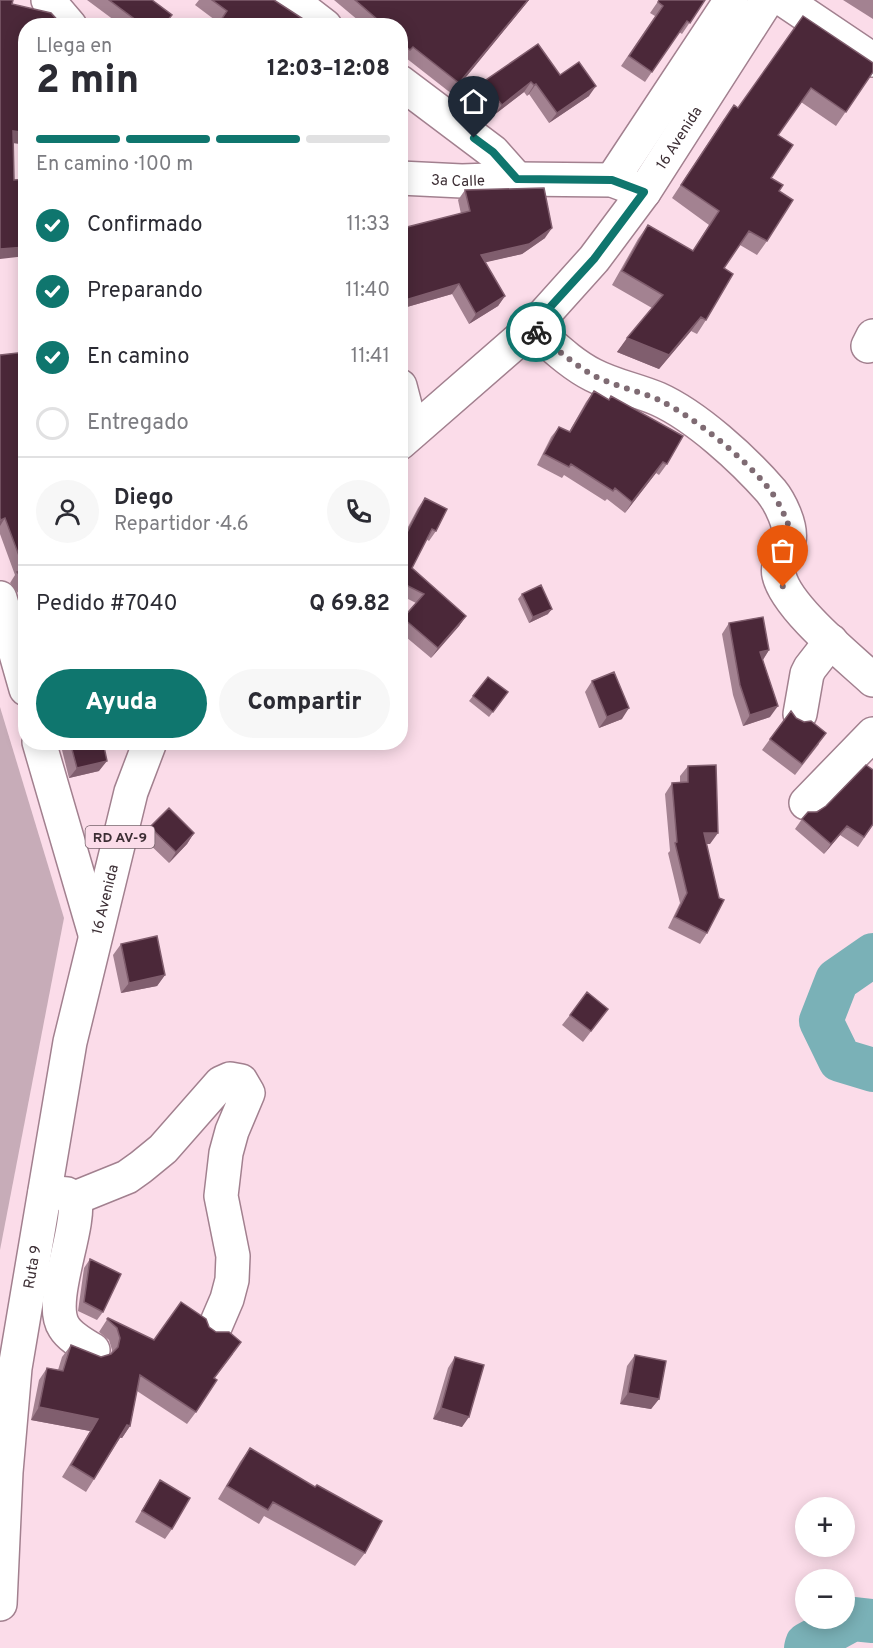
<!DOCTYPE html>
<html lang="es">
<meta charset="utf-8">
<style>
body{margin:0;font-family:Overpass,sans-serif;background:#f7f7f7;color:#2b2b33;height:100vh;display:flex;flex-direction:column;font-size:22px;white-space:nowrap}
*{box-sizing:border-box;margin:0}
p{font-size:20px;color:#7c7c81}
.icon{flex:none;width:33px;height:33px;fill:none;stroke:currentColor;stroke-width:2;stroke-linecap:round;stroke-linejoin:round}
.map{position:relative;flex:1;overflow:hidden}
.details{position:absolute;left:18px;top:18px;width:390px;height:732px;display:flex;flex-direction:column;background:#fff;border-radius:24px;box-shadow:0 3px 15px #0003}
.details>*{flex:none}
.controls{position:absolute;left:795px;top:1497px;display:grid;gap:12px}
.controls a{display:grid;place-items:center;width:60px;height:60px;border-radius:50%;background:#fff;box-shadow:0 3px 15px #0003;font-size:30px}
.pin{position:absolute;display:grid;place-items:center;width:51px;height:51px;color:#fff;margin:-62px -26px;border-radius:50% 50% 50% 0;rotate:-45deg;box-shadow:0 0 6px #0007}
.pin .icon{rotate:45deg}
.courier{position:absolute;display:grid;place-items:center;width:60px;height:60px;margin:-30px;border:4px solid #0f766e;border-radius:50%;background:#fff;color:#222;box-shadow:0 2px 8px #0007}
.headline em{font-style:normal;font-weight:800}
.headline div{display:flex;flex-direction:column-reverse}
.headline{display:flex;align-items:center;justify-content:space-between;height:102px;padding:0 18px}
h1{font-size:39px;font-weight:800;line-height:45px}
.bar{display:grid;grid-template-columns:repeat(4,1fr);gap:9px 6px;align-content:center;height:72px;padding:0 18px}
.bar i{height:8px;border-radius:4px;background:#e1e1e2}
.bar .selected{background:#0f766e}
.bar p{grid-column:span 4}
.line{display:flex;align-items:center;gap:15px;padding:0 18px;border-top:2px solid #e1e1e2}
.line div{flex:1}
.round{display:grid;place-items:center;flex:none;width:63px;height:63px;border-radius:32px;background:#f7f7f7}
ol{padding:0 18px;list-style:none}
li{display:flex;align-items:center;gap:18px;height:66px}
li p{margin-inline-start:auto}
li .icon{padding:6px;border-radius:50%;background:#0f766e;color:#fff;stroke-width:4}
li:last-child{color:#7c7c81}
li i{width:33px;height:33px;border:3px solid #e1e1e2;border-radius:50%}
.cta{display:flex;gap:12px;margin-top:auto;padding:12px 18px}
.cta a{flex:1;height:69px;border-radius:36px;background:#0f766e;color:#fff;font-size:24px;font-weight:800;line-height:69px;text-align:center}
.cta a+a{background:#f7f7f7;color:#2b2b33}
.map>svg:first-child{display:block}
.green{fill:#c7acb8}
.lines{fill:none;stroke-linecap:round;stroke-linejoin:round}
.river{stroke:#7ab1b7;stroke-width:44}
.minor-casing{stroke:#a2808f;stroke-width:36}
.major-casing{stroke:#a2808f;stroke-width:36}
.minor{stroke:#fff;stroke-width:33}
.major{stroke:#fff;stroke-width:33}
.wall{fill:#a38291}
.shaded-wall{fill:#805e6e}
.building{fill:#4b2839;stroke:#805e6e;stroke-width:1.5}
.done{stroke:#7f6b73;stroke-width:6;stroke-dasharray:0 10.8}
.route{stroke:#0f766e;stroke-width:8}
.labels{text-anchor:middle;stroke-width:6;stroke-linejoin:round;paint-order:stroke}
.shield{fill:#fbdce9;stroke:#75626a;stroke-width:1.5}
.shield-label{font-size:14px;font-weight:bold;fill:#3c2e34}
.street-label{font-size:15px;fill:#3c2e34;stroke:#fbdce9}
</style>
<div class="map">
<svg width="873" height="1648" viewBox="0 0 873 1648">
<rect width="100%" height="100%" fill="#fbdce9"/>
<!-- green -->
<path class="green" d="M 0,707 L 64,918 L 0,1250 Z"/>
<g class="lines">
<!-- river -->
<path class="river" d="M 873,955 L 837,980 L 821,1021 L 840,1060 L 873,1070
M 806,1648 L 807,1644 L 853,1619 L 873,1621"/>
<!-- minor casing -->
<g class="minor-casing">
<g id="minor">
<path d="M 48,0 L 70,26"/>
<path d="M 291,0 L 325,26"/>
<path d="M 784,0 L 873,60"/>
<path d="M 400,82 L 493,152 L 517,179"/>
<path id="s1" d="M 400,178 L 462,181 L 517,179 L 612,180 L 644,192"/>
<path d="M 612,180 L 731,0"/>
<path d="M 532,328 C 551,344 571,364 593,375 C 614,386 637,390 658,399 C 696,416 743,459 771,491 C 780,502 792,526 789,541 C 786,553 776,562 779,575 C 786,607 848,657 873,680"/>
<path d="M 868,346 L 873,336"/>
<path d="M 400,386 L 412,432"/>
<path d="M 0,598 L 26,689"/>
<path d="M 800,714 L 807,674 L 810,668 L 831,641"/>
<path d="M 39,742 L 95,934"/>
<path d="M 806,803 L 873,734"/>
<path d="M 45,1192 L 67,1194 L 75,1198 L 127,1177 L 141,1167 L 163,1149 L 221,1083 L 230,1079 L 241,1081 L 248,1093 L 232,1131 L 226,1153 L 221,1196 L 233,1256 L 232,1280 L 227,1299 L 215,1327"/>
<path d="M 75,1198 C 81,1229 47,1301 64,1327 C 70,1337 83,1344 93,1350"/>
</g>
</g>
<!-- major casing -->
<g class="major-casing">
<g id="major">
<path id="s2" d="M 400,443 L 532,328 L 594,259 L 644,192 L 767,0"/>
<path id="s3" d="M 0,1604 L 6,1472 L 15,1368 L 70,1042 L 131,792 L 150,742"/>
</g>
</g>
<!-- minor -->
<use href="#minor" class="minor"/>
<!-- major -->
<use href="#major" class="major"/>
</g>
<!-- wall -->
<path class="wall" d="M 87,0 L 152,0 L 164,26 L 122,26 Z
M 199,0 L 274,0 L 219,23 L 195,5 Z
M 334,0 L 529,0 L 452,94 L 406,58 L 403,61 L 400,59 L 400,26 L 365,26 Z
M 659,0 L 705,0 L 682,34 L 679,32 L 645,82 L 621,66 L 655,16 L 650,13 Z
M 843,0 L 873,0 L 873,19 Z
M 873,72 L 836,126 L 801,102 L 778,135 L 771,178 L 779,191 L 767,241 L 757,255 L 740,245 L 724,268 L 706,320 L 697,334 L 691,331 L 659,369 L 617,352 L 652,308 L 612,285 L 638,239 L 648,225 L 693,251 L 709,225 L 672,198 L 724,119 L 738,108 Z
M 560,75 L 589,96 L 549,123 L 529,94 L 527,96 L 524,92 L 494,115 L 476,92 L 483,82 Z
M 465,190 L 545,238 L 522,254 L 485,262 L 505,296 L 498,306 L 469,324 L 452,294 L 400,309 L 400,203 L 407,227 L 461,214 L 458,200 Z
M 26,352 L 26,619 L 18,593 L 10,583 L 15,575 L 0,534 L 0,355 Z
M 594,391 L 667,464 L 659,475 L 656,473 L 625,513 L 607,499 L 605,501 L 564,475 L 562,478 L 537,465 L 551,437 L 559,427 L 569,432 L 586,402 Z
M 425,498 L 436,531 L 429,541 L 426,539 L 412,568 L 466,616 L 459,626 L 431,658 L 400,632 L 400,621 L 416,603 L 400,595 L 400,542 L 418,508 Z
M 522,594 L 548,614 L 529,623 L 518,599 Z
M 729,623 L 769,650 L 763,660 L 770,717 L 743,726 L 733,695 L 722,634 Z
M 488,677 L 508,692 L 489,717 L 469,701 Z
M 592,681 L 622,719 L 599,728 L 585,692 Z
M 796,718 L 804,722 L 819,744 L 795,775 L 762,750 L 770,739 Z
M 60,742 L 103,742 L 99,771 L 69,778 Z
M 688,766 L 710,844 L 707,844 L 707,933 L 700,944 L 668,928 L 680,903 L 668,853 L 670,851 L 665,794 L 672,783 L 680,783 L 680,776 Z
M 873,770 L 873,825 L 858,847 L 840,835 L 824,854 L 795,829 L 802,819 L 826,806 Z
M 150,827 L 194,833 L 187,844 L 169,863 L 143,838 Z
M 121,944 L 165,975 L 157,986 L 121,993 L 113,955 Z
M 608,1009 L 583,1042 L 562,1025 L 570,1015 Z
M 90,1259 L 103,1312 L 97,1320 L 78,1311 L 84,1268 Z
M 108,1318 L 154,1340 L 209,1327 L 233,1354 L 214,1379 L 196,1412 L 187,1424 L 137,1391 L 130,1426 L 122,1438 L 120,1438 L 86,1492 L 62,1477 L 90,1431 L 31,1420 L 39,1380 L 47,1368 L 58,1370 L 62,1357 L 71,1345 L 101,1357 L 111,1354 L 112,1350 L 109,1340 L 99,1332 Z
M 635,1355 L 659,1399 L 651,1409 L 620,1404 L 627,1366 Z
M 455,1357 L 462,1427 L 433,1419 L 448,1368 Z
M 250,1448 L 315,1487 L 365,1553 L 355,1566 L 264,1516 L 259,1524 L 218,1499 L 240,1462 Z
M 160,1480 L 172,1529 L 165,1539 L 135,1522 L 153,1491 Z"/>
<!-- shaded-wall -->
<path class="shaded-wall" d="M 528,0 L 529,0 L 452,94 L 459,83 Z
M 531,82 L 524,92 L 494,115 L 502,105 Z
M 536,84 L 529,94 L 527,96 L 534,85 Z
M 596,86 L 589,96 L 549,123 L 557,113 Z
M 13,131 L 26,133 L 26,145 L 6,142 Z
M 552,228 L 545,238 L 522,254 L 474,265 L 481,255 Z
M 26,247 L 26,256 L 0,259 L 0,249 Z
M 459,284 L 452,294 L 400,309 L 400,303 L 402,301 Z
M 505,296 L 498,306 L 469,324 L 476,314 Z
M 701,317 L 691,331 L 659,369 L 617,352 L 627,338 Z
M 663,462 L 656,473 L 625,513 L 632,502 Z
M 5,518 L 0,526 L 0,521 Z
M 552,609 L 548,614 L 529,623 L 533,617 Z
M 466,616 L 459,626 L 431,658 L 438,648 Z
M 769,650 L 762,661 L 760,652 Z
M 778,706 L 770,717 L 743,726 L 750,715 Z
M 629,708 L 622,719 L 599,728 L 607,717 Z
M 107,761 L 99,771 L 69,778 L 77,768 Z
M 847,826 L 840,835 L 824,854 L 831,844 Z
M 194,833 L 187,844 L 169,863 L 176,852 Z
M 704,833 L 718,833 L 710,844 L 697,844 Z
M 165,975 L 157,986 L 121,993 L 129,983 Z
M 628,1393 L 659,1399 L 651,1409 L 620,1404 Z
M 39,1407 L 98,1419 L 90,1431 L 31,1420 Z
M 441,1408 L 469,1417 L 462,1427 L 433,1419 Z
M 127,1425 L 130,1426 L 122,1438 L 119,1437 Z"/>
<!-- building -->
<path class="building" d="M 0,0 L 13,0 L 12,4 L 51,13 L 63,26 L 26,26 L 26,133 L 13,131 L 14,180 L 26,179 L 26,247 L 0,249 Z
M 109,0 L 152,0 L 172,15 L 163,26 L 144,26 Z
M 212,0 L 274,0 L 314,26 L 217,26 L 227,11 Z
M 355,0 L 528,0 L 459,83 L 413,47 L 410,50 L 400,42 L 400,26 L 385,26 Z
M 659,0 L 705,0 L 690,23 L 687,21 L 652,72 L 629,56 L 663,6 L 658,2 Z
M 803,16 L 873,63 L 873,72 L 846,112 L 811,88 L 778,135 L 793,145 L 771,178 L 783,185 L 779,191 L 793,200 L 767,241 L 749,231 L 724,268 L 733,274 L 706,320 L 701,317 L 669,355 L 627,338 L 663,295 L 622,271 L 648,225 L 693,251 L 719,211 L 681,185 L 734,105 L 738,108 Z
M 538,44 L 560,75 L 579,62 L 596,86 L 557,113 L 536,84 L 534,85 L 531,82 L 502,105 L 483,82 Z
M 544,188 L 552,228 L 529,244 L 481,255 L 505,296 L 476,314 L 459,284 L 402,301 L 400,298 L 400,203 L 407,227 L 470,211 L 465,190 Z
M 26,352 L 26,582 L 17,572 L 24,569 L 5,518 L 1,520 L 0,518 L 0,355 Z
M 594,391 L 609,400 L 611,396 L 683,436 L 667,464 L 663,462 L 632,502 L 615,488 L 613,491 L 571,464 L 569,467 L 544,454 L 559,427 L 570,432 Z
M 425,498 L 447,509 L 436,531 L 432,529 L 412,568 L 466,616 L 438,648 L 403,618 L 424,594 L 400,582 L 400,546 Z
M 541,585 L 552,609 L 533,617 L 522,594 Z
M 763,617 L 769,650 L 760,652 L 778,706 L 750,715 L 740,685 L 729,623 Z
M 614,672 L 629,708 L 607,717 L 592,681 Z
M 488,677 L 508,692 L 493,712 L 473,696 Z
M 791,711 L 796,718 L 804,722 L 811,721 L 826,733 L 802,764 L 770,739 Z
M 70,742 L 103,742 L 107,761 L 77,768 Z
M 716,765 L 718,833 L 704,833 L 719,898 L 724,900 L 707,933 L 675,917 L 687,893 L 675,843 L 677,842 L 672,783 L 688,782 L 688,766 Z
M 866,765 L 873,770 L 873,824 L 864,837 L 847,826 L 831,844 L 802,819 L 808,812 L 817,812 L 826,806 Z
M 169,808 L 194,833 L 176,852 L 150,827 Z
M 157,936 L 165,975 L 129,983 L 121,944 Z
M 587,992 L 608,1009 L 591,1031 L 570,1015 Z
M 90,1259 L 121,1274 L 103,1312 L 84,1302 Z
M 181,1302 L 206,1319 L 209,1327 L 216,1332 L 229,1332 L 241,1342 L 214,1378 L 217,1380 L 196,1412 L 140,1375 L 130,1426 L 127,1425 L 94,1479 L 71,1465 L 98,1419 L 39,1407 L 47,1368 L 63,1371 L 71,1345 L 101,1357 L 111,1354 L 118,1347 L 120,1338 L 117,1328 L 107,1319 L 108,1318 L 154,1340 Z
M 635,1355 L 666,1361 L 659,1399 L 628,1393 Z
M 455,1357 L 484,1365 L 469,1417 L 441,1408 Z
M 250,1448 L 315,1487 L 317,1485 L 382,1521 L 365,1553 L 273,1502 L 268,1510 L 227,1486 Z
M 160,1480 L 190,1498 L 172,1529 L 142,1511 Z"/>
<g class="lines">
<!-- done -->
<path class="done" d="M 536,332 C 554,347 571,362 591,374 C 612,386 637,390 659,400 C 693,416 750,462 772,493 C 778,501 783,512 787,521 C 797,549 771,555 783,587"/>
<!-- route -->
<path class="route" d="M 474,138 L 493,152 L 517,179 L 612,180 L 644,192 L 594,259 L 531,328 L 536,332"/>
</g>
<g class="labels">
<!-- shield labels -->
<rect class="shield" x="85.5" y="826" width="69" height="22" rx="4.5"/>
<g class="shield-label">
<text x="120" y="842">RD AV-9</text>
</g>
<!-- street labels -->
<g class="street-label">
<text dy="5" stroke="none"><textPath href="#s2" startOffset="416">16 Avenida</textPath></text>
<text dy="5" stroke="none"><textPath href="#s1" startOffset="58">3a Calle</textPath></text>
<text dy="5" stroke="none"><textPath href="#s3" startOffset="714">16 Avenida</textPath></text>
<text dy="5" stroke="none"><textPath href="#s3" startOffset="339">Ruta 9</textPath></text>
</g>
</g>
</svg>
<div class="controls">
<a>+</a>
<a>−</a>
</div>
<div class="pin" style="left:783px;top:587px;background:#ea580c"><svg class="icon" aria-label="bag" viewBox="0 0 24 24"><path d="M5 8h14l-1 12H6zM9 8a3 3 0 0 1 6 0"/></svg></div>
<div class="pin" style="left:474px;top:138px;background:#1f2937"><svg class="icon" aria-label="home" viewBox="0 0 24 24"><path d="M3 11l9-7 9 7M6 9v11h12V9"/></svg></div>
<div class="courier" style="left:536px;top:332px"><svg class="icon" aria-label="bike" viewBox="0 0 24 24"><circle cx="6" cy="16" r="4"/><circle cx="18" cy="16" r="4"/><path d="M6 16l4-8h5l3 8M10 8l3 8H6M13 5h3"/></svg></div>
<section class="details">
<div class="headline"><div><h1>2 min</h1><p>Llega en</p></div><em>12:03–12:08</em></div>
<div class="bar"><i class="selected"></i><i class="selected"></i><i class="selected"></i><i></i><p>En camino · 100 m</p></div>
<ol>
<li><svg class="icon" aria-label="check" viewBox="0 0 24 24"><path d="M5 12l5 5 9-10"/></svg>Confirmado<p>11:33</p></li>
<li><svg class="icon" aria-label="check" viewBox="0 0 24 24"><path d="M5 12l5 5 9-10"/></svg>Preparando<p>11:40</p></li>
<li><svg class="icon" aria-label="check" viewBox="0 0 24 24"><path d="M5 12l5 5 9-10"/></svg>En camino<p>11:41</p></li>
<li><i></i>Entregado</li>
</ol>
<div class="line" style="height:108px"><a class="round"><svg class="icon" aria-label="person" viewBox="0 0 24 24"><circle cx="12" cy="8" r="4"/><path d="M4 21q1-7 8-7t8 7"/></svg></a><div><b>Diego</b><p>Repartidor · 4.6</p></div><a class="round"><svg class="icon" aria-label="phone" viewBox="0 0 24 24"><path d="M5 4h4l2 5-3 2q2 4 5 5l2-3 5 2v4C11 20 4 13 5 4z"/></svg></a></div>
<div class="line" style="height:78px"><div>Pedido #7040</div><b>Q 69.82</b></div>
<div class="cta"><a>Ayuda</a><a>Compartir</a></div>
</section>
</div>
